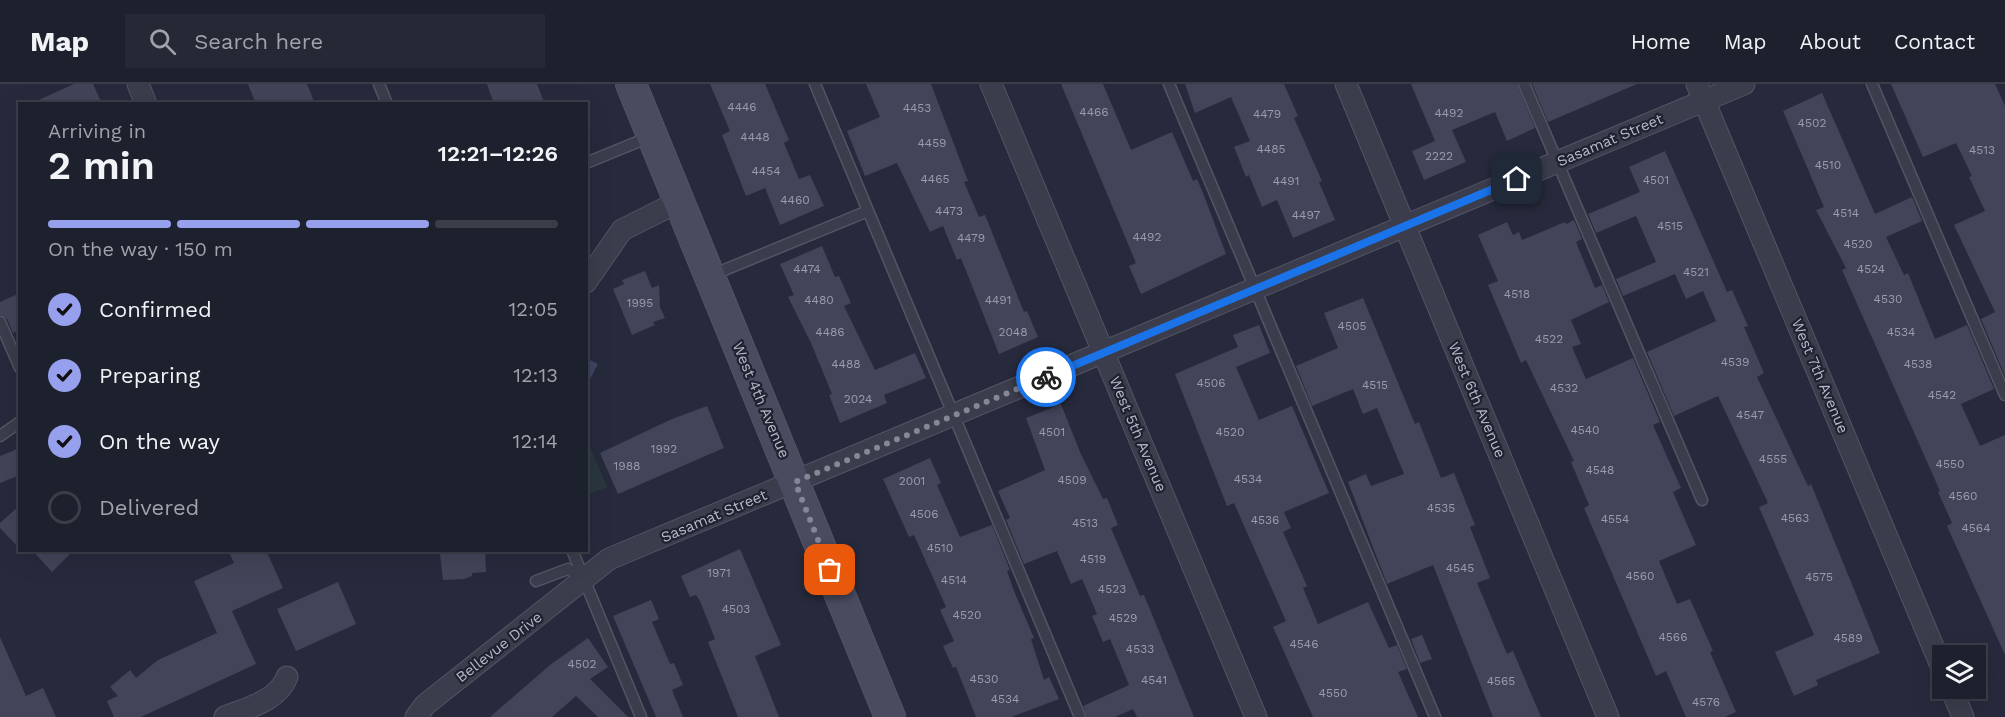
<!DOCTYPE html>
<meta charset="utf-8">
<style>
body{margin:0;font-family:"Work Sans",sans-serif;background:#252835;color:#f1f3f6;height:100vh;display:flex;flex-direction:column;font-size:22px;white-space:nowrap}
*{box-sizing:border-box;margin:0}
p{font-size:20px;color:#a0a3aa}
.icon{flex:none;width:33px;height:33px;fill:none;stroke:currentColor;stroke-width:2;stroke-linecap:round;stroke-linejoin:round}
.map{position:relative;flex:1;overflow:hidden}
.side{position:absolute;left:18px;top:18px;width:570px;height:450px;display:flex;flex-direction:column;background:#1d202d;border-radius:0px;box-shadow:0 6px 24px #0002,0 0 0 2px #3b3e49}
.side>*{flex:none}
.controls{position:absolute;left:1932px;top:561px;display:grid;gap:12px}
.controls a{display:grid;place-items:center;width:54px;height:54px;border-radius:0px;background:#1d202d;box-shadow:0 6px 24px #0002,0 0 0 2px #3b3e49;font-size:30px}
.pin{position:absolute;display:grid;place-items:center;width:51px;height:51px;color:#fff;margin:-26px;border-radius:12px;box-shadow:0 3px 9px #0006}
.courier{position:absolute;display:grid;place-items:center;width:60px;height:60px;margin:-30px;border:4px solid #1a73e8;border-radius:50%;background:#fff;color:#222;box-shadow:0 2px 8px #0007}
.headline em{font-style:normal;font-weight:600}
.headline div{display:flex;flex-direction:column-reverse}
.headline{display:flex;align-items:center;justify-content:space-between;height:102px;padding:0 30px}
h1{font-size:39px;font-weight:600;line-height:45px}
.bar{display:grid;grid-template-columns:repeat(4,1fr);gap:9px 6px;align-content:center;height:72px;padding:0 30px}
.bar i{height:8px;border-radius:4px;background:#3b3e49}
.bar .active{background:#97a0ec}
.bar p{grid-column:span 4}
ol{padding:0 30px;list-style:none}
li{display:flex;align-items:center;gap:18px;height:66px}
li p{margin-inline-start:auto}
li .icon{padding:6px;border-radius:50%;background:#97a0ec;color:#111;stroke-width:4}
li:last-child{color:#a0a3aa}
li i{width:33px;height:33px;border:3px solid #3b3e49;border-radius:50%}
header{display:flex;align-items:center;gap:36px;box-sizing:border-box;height:84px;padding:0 30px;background:#1d202d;border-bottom:2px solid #3b3e49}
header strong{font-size:28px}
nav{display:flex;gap:33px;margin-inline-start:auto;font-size:21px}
.search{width:420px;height:54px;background:#252835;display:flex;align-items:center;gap:15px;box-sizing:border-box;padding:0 21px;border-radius:0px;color:#a0a3aa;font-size:22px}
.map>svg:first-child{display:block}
.green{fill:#2a373e}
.water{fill:#3f4463}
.building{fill:#424559}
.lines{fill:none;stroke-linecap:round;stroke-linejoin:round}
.service-casing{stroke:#535564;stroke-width:13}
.minor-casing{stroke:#535564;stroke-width:23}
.secondary-casing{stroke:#535564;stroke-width:32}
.service{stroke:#3b3d4c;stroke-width:10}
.minor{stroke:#3b3d4c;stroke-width:21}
.secondary{stroke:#494b5f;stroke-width:30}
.done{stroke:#858796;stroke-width:6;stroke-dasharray:0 10.8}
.route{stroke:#1a73e8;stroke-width:8}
.labels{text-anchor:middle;stroke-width:4.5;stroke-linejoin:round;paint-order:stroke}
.number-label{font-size:12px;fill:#9a9cac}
.street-label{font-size:15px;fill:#b7b9c7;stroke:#202231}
</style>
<header>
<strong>Map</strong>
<div class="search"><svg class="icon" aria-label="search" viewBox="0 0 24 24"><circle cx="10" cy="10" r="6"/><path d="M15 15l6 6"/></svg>Search here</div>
<nav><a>Home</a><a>Map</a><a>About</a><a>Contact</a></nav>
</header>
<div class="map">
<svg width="2005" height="633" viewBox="0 0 2005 633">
<rect width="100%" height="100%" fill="#272a3c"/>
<!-- green -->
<path class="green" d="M 586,354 L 607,403 L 587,411 L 586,411 Z"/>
<!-- water -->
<path class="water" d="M 586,274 L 598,280 L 589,297 L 587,296 Z"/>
<!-- building -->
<path class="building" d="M 74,0 L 93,0 L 102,20 L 30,20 Z
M 248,0 L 307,0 L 315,20 L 256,20 Z
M 487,0 L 537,0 L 545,20 L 494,20 Z
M 710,0 L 765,0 L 789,56 L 784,59 L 799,95 L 810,91 L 824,122 L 780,141 L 765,104 L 746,112 L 722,51 L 730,47 Z
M 866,0 L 931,0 L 968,97 L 964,98 L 979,133 L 985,131 L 1024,228 L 1027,227 L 1038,253 L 999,270 L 961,174 L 957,176 L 943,142 L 930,148 L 897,79 L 865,92 L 847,47 L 880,33 Z
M 1061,0 L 1103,0 L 1131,66 L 1172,48 L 1193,97 L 1197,95 L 1203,109 L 1226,170 L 1141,210 L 1129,182 L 1136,179 Z
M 1185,0 L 1284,0 L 1298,32 L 1294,34 L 1322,97 L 1319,98 L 1335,136 L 1293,154 L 1277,116 L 1262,123 L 1249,91 L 1246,93 L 1234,63 L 1250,57 L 1231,13 L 1195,29 Z
M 1411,0 L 1517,0 L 1535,44 L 1507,57 L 1495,28 L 1452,46 L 1466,78 L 1424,96 L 1412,67 L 1435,57 Z
M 1532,0 L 1637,0 L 1548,38 Z
M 1891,0 L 1995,0 L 2005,22 L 2005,292 L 1981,235 L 1995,228 L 1954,141 L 1985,127 L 1969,93 L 1972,92 L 1956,59 L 1923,73 Z
M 1822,9 L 1875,130 L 1912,113 L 1922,137 L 1886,153 L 1904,191 L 1908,189 L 1935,255 L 1967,241 L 1994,305 L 1961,320 L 1980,362 L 2005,351 L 2005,571 L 1947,442 L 1952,439 L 1938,408 L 1940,407 L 1842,186 L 1846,184 L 1816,126 L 1824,123 L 1783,27 Z
M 1665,67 L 1727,208 L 1732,206 L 1748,242 L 1744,243 L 1764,289 L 1757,293 L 1808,402 L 1811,400 L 1880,569 L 1816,596 L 1818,601 L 1794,612 L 1775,568 L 1814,551 L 1759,423 L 1768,419 L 1718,312 L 1674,332 L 1647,268 L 1716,237 L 1703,207 L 1686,215 L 1675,190 L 1623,212 L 1616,195 L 1656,178 L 1636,132 L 1596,149 L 1588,130 L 1640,108 L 1629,83 Z
M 1574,136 L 1582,155 L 1576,158 L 1595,204 L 1602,201 L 1609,218 L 1571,236 L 1581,260 L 1572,263 L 1586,295 L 1633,274 L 1660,338 L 1653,341 L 1681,404 L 1673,408 L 1696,461 L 1659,477 L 1677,520 L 1690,515 L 1713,567 L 1710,568 L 1736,628 L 1725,633 L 1686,633 L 1666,587 L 1656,592 L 1584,424 L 1589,421 L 1571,378 L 1574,377 L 1526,276 L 1521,279 L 1488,201 L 1498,197 L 1478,151 L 1507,138 L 1513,151 L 1519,148 L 1522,156 L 1565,138 L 1566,140 Z
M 822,162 L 835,193 L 839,192 L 851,219 L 844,222 L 875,286 L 915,269 L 926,294 L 884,311 L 887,319 L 840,339 L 829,311 L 832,310 L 811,259 L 788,213 L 794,211 L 780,180 Z
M 645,187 L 652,204 L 659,201 L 660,223 L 665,234 L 653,238 L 655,241 L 632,251 L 613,205 L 624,200 L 622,196 Z
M 20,209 L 20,246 L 13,249 L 7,235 L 0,231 L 0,218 Z
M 1363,214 L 1415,340 L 1419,338 L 1441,394 L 1454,389 L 1475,441 L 1470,443 L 1490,494 L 1477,499 L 1507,570 L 1513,567 L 1541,633 L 1493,633 L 1433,481 L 1387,500 L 1348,398 L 1366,390 L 1371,402 L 1404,390 L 1377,324 L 1363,330 L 1353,305 L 1312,322 L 1296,282 L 1338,264 L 1324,229 Z
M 1259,241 L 1270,269 L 1236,283 L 1259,336 L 1292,322 L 1329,409 L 1284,428 L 1291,444 L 1283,448 L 1307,502 L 1303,504 L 1318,540 L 1368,518 L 1389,564 L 1397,561 L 1407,585 L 1398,588 L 1418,633 L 1313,633 L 1273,543 L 1286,537 L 1234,419 L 1227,422 L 1175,290 L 1238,263 L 1233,251 Z
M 1061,320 L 1080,368 L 1103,415 L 1107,414 L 1118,441 L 1111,444 L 1125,477 L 1140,512 L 1144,511 L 1194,633 L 1137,633 L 1133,625 L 1115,633 L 1087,633 L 1083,622 L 1129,601 L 1110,555 L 1103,558 L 1092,532 L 1097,530 L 1082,495 L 1071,500 L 1057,467 L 1024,480 L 1006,436 L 1010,434 L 998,407 L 1045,386 L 1026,334 Z
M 707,322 L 724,364 L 618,410 L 600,369 L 672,335 Z
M 20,364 L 20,391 L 0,399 L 0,372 Z
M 930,374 L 941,399 L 937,401 L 960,453 L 992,441 L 1010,486 L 1007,487 L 1014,507 L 1034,554 L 1031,555 L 1044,596 L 1049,593 L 1059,615 L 1011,633 L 976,633 L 956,583 L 953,584 L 943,562 L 954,557 L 940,526 L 946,523 L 914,451 L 909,453 L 883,395 Z
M 20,421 L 20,465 L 0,444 L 0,439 Z
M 740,465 L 781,561 L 755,572 L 779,633 L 738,633 L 708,558 L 715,555 L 700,517 L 696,511 L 690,513 L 681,492 Z
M 32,466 L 74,466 L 52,488 Z
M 228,466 L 266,466 L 283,504 L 232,527 L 256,580 L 141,633 L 114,633 L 107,617 L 118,612 L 110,603 L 130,586 L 136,594 L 158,576 L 217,549 L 194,497 L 234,479 Z
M 463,466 L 485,466 L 486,488 L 472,489 L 472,492 L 464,495 L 443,496 L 440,470 Z
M 338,498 L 356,540 L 296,567 L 277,525 Z
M 651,516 L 659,535 L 652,538 L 670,580 L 674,579 L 683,601 L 672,606 L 683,633 L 656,633 L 613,532 Z
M 1422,551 L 1432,575 L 1420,579 L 1411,555 Z
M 0,553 L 26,612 L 43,604 L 56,633 L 0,633 Z
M 588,554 L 608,583 L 590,595 L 628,633 L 598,633 L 576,612 L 552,633 L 490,633 L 550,581 Z"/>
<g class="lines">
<!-- service casing -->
<g class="service-casing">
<path id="service" d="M 379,0 L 387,20
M 815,0 L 1080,633
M 1169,0 L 1435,633
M 1524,0 L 1702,416
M 1872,0 L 2005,311
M 586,79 L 652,52
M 712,191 L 868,127
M 0,238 L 20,284
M 0,352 L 20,338
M 572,466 L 641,633
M 536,497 L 568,485 L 583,494"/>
</g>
<!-- minor casing -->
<g class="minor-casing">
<path id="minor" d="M 138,0 L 146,20
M 991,0 L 1256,633
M 1346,0 L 1608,633
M 1697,0 L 1942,584
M 586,198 L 622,146 L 678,118
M 1951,604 L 1963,633
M 225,633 C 247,624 278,617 287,593
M 416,633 L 425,621 L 609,475 L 1744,0"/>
</g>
<!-- secondary casing -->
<g class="secondary-casing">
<path id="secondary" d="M 631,0 L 890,633"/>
</g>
<!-- service -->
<use href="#service" class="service"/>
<!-- minor -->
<use href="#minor" class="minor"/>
<!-- secondary -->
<use href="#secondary" class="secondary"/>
</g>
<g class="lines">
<!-- done -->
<path class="done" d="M 830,486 L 795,398 L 1046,293"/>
<!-- route -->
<path class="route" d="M 1046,293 L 1517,95"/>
</g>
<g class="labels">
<!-- number labels -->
<g class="number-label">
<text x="742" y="27">4446</text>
<text x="917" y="28">4453</text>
<text x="1094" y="32">4466</text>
<text x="1449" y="33">4492</text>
<text x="1267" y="34">4479</text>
<text x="1812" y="43">4502</text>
<text x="755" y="57">4448</text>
<text x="932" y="63">4459</text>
<text x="1271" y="69">4485</text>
<text x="1982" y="70">4513</text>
<text x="1439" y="76">2222</text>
<text x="1828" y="85">4510</text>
<text x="766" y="91">4454</text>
<text x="935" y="99">4465</text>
<text x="1656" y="100">4501</text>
<text x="1286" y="101">4491</text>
<text x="795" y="120">4460</text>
<text x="949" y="131">4473</text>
<text x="1846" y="133">4514</text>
<text x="1306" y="135">4497</text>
<text x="1670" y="146">4515</text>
<text x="1147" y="157">4492</text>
<text x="971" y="158">4479</text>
<text x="1858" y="164">4520</text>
<text x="807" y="189">4474</text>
<text x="1871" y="189">4524</text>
<text x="1696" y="192">4521</text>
<text x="1517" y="214">4518</text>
<text x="1888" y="219">4530</text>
<text x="819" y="220">4480</text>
<text x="998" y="220">4491</text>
<text x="640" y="223">1995</text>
<text x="1352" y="246">4505</text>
<text x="830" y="252">4486</text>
<text x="1013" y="252">2048</text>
<text x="1901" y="252">4534</text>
<text x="1549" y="259">4522</text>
<text x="1735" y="282">4539</text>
<text x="846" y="284">4488</text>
<text x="1918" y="284">4538</text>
<text x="1211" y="303">4506</text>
<text x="1375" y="305">4515</text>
<text x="1564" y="308">4532</text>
<text x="1942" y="315">4542</text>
<text x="858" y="319">2024</text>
<text x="1750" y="335">4547</text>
<text x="1585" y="350">4540</text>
<text x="1052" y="352">4501</text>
<text x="1230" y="352">4520</text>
<text x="664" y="369">1992</text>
<text x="1773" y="379">4555</text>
<text x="1950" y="384">4550</text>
<text x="627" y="386">1988</text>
<text x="1600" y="390">4548</text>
<text x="1248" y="399">4534</text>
<text x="1072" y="400">4509</text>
<text x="912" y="401">2001</text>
<text x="1963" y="416">4560</text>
<text x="1441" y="428">4535</text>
<text x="924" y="434">4506</text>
<text x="1795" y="438">4563</text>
<text x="1615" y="439">4554</text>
<text x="1265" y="440">4536</text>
<text x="1085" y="443">4513</text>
<text x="1976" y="448">4564</text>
<text x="940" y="468">4510</text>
<text x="1093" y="479">4519</text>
<text x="1460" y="488">4545</text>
<text x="719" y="493">1971</text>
<text x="1640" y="496">4560</text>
<text x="1819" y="497">4575</text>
<text x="954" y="500">4514</text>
<text x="1112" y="509">4523</text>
<text x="736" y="529">4503</text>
<text x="967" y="535">4520</text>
<text x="1123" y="538">4529</text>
<text x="1673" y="557">4566</text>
<text x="1848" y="558">4589</text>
<text x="1304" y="564">4546</text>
<text x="1140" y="569">4533</text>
<text x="582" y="584">4502</text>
<text x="984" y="599">4530</text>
<text x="1154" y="600">4541</text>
<text x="1501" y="601">4565</text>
<text x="1333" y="613">4550</text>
<text x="1005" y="619">4534</text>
<text x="1706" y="622">4576</text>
</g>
<!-- street labels -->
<g class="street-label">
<text transform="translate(1610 56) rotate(-23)" y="5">Sasamat Street</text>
<text transform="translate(1820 292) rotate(67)" y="5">West 7th Avenue</text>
<text transform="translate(761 316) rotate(67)" y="5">West 4th Avenue</text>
<text transform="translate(1477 316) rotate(67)" y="5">West 6th Avenue</text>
<text transform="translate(1138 350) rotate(67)" y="5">West 5th Avenue</text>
<text transform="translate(714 432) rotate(-23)" y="5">Sasamat Street</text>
<text transform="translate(499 563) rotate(-38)" y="5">Bellevue Drive</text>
</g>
</g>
</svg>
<div class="controls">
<a><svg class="icon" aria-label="layers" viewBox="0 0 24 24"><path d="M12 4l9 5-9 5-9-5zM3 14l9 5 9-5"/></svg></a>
</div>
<div class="pin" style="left:830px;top:486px;background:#ea580c"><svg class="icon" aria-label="bag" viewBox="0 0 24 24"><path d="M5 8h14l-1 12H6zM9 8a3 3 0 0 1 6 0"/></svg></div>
<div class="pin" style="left:1517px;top:95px;background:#1f2937"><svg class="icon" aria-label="home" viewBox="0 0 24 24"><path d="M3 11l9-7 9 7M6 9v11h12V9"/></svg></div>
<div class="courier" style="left:1046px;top:293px"><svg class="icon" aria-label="bike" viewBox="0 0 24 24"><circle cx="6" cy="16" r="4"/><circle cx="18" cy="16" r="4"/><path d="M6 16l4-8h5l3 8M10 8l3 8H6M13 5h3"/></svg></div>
<section class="side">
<div class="headline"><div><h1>2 min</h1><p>Arriving in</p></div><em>12:21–12:26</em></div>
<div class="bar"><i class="active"></i><i class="active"></i><i class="active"></i><i></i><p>On the way · 150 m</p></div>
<ol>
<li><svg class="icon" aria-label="check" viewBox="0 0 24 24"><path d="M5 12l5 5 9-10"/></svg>Confirmed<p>12:05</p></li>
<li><svg class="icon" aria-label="check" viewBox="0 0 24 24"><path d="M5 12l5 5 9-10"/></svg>Preparing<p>12:13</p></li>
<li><svg class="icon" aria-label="check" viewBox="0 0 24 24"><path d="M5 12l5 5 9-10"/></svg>On the way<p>12:14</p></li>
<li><i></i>Delivered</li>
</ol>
</section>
</div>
